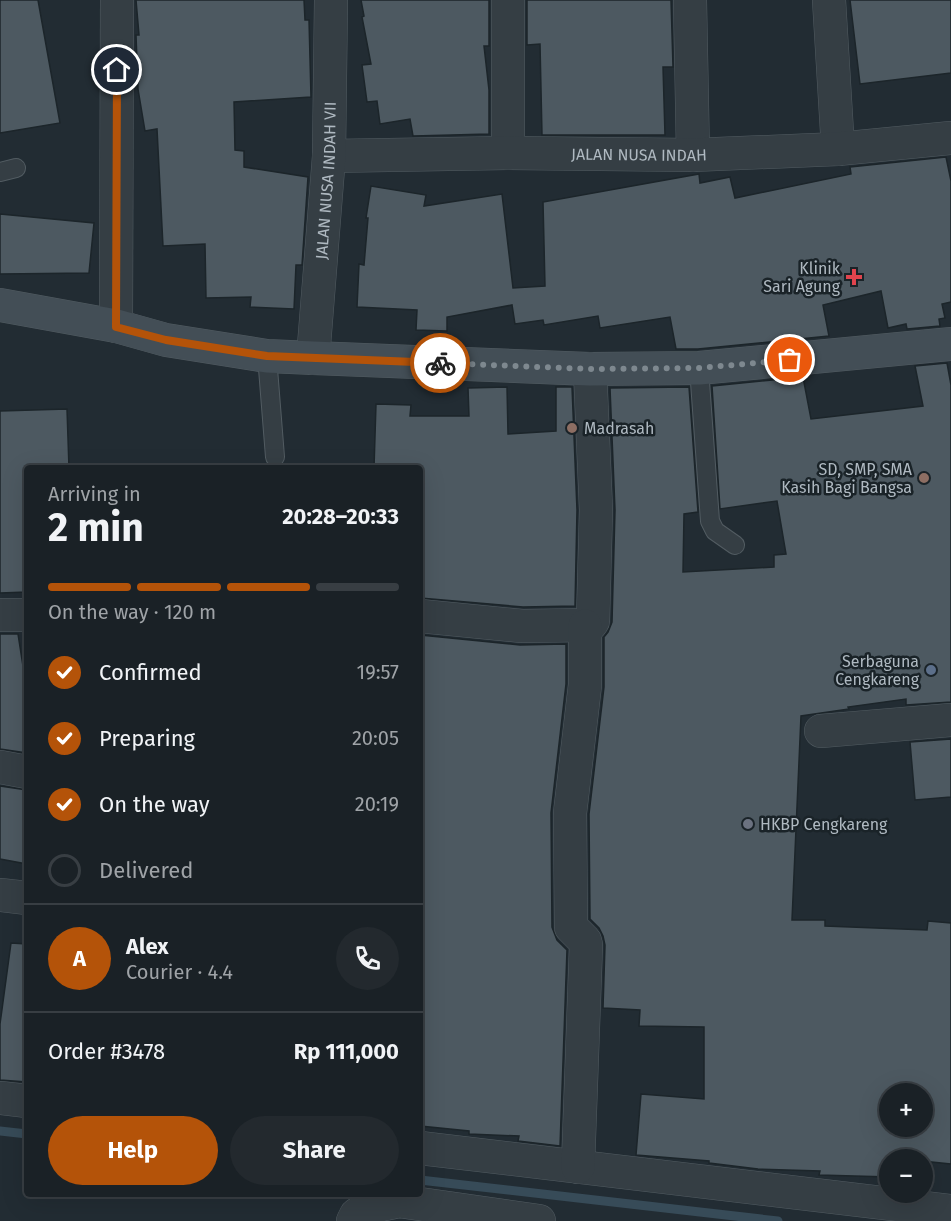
<!DOCTYPE html>
<meta charset="utf-8">
<style>
body{margin:0;font-family:"Fira Sans",sans-serif;background:#23292e;color:#f1f3f6;height:100vh;display:flex;flex-direction:column;font-size:22px;white-space:nowrap}
*{box-sizing:border-box;margin:0}
p{font-size:20px;color:#9fa3a7}
.icon{flex:none;width:33px;height:33px;fill:none;stroke:currentColor;stroke-width:2;stroke-linecap:round;stroke-linejoin:round}
.map{position:relative;flex:1;overflow:hidden}
.drawer{position:absolute;left:24px;top:465px;width:399px;height:732px;display:flex;flex-direction:column;background:#1a2126;border-radius:6px;box-shadow:0 6px 24px #0002,0 0 0 2px #383e43}
.drawer>*{flex:none}
.fabs{position:absolute;left:879px;top:1083px;display:grid;gap:12px}
.fabs a{display:grid;place-items:center;width:54px;height:54px;border-radius:50%;background:#1a2126;box-shadow:0 6px 24px #0002,0 0 0 2px #383e43;font-size:30px}
.pin{position:absolute;display:grid;place-items:center;width:51px;height:51px;color:#fff;margin:-26px;border:3px solid #fff;border-radius:50%;box-shadow:0 2px 6px #0007}
.courier{position:absolute;display:grid;place-items:center;width:60px;height:60px;margin:-30px;border:4px solid #b45309;border-radius:50%;background:#fff;color:#222;box-shadow:0 2px 8px #0007}
.summary em{font-style:normal;font-weight:700}
.summary div{display:flex;flex-direction:column-reverse}
.summary{display:flex;align-items:center;justify-content:space-between;height:102px;padding:0 24px}
h1{font-size:39px;font-weight:700;line-height:45px}
.bar{display:grid;grid-template-columns:repeat(4,1fr);gap:9px 6px;align-content:center;height:72px;padding:0 24px}
.bar i{height:8px;border-radius:4px;background:#383e43}
.bar .active{background:#b45309}
.bar p{grid-column:span 4}
.line{display:flex;align-items:center;gap:15px;padding:0 24px;border-top:2px solid #383e43}
.line div{flex:1}
.round{display:grid;place-items:center;flex:none;width:63px;height:63px;border-radius:32px;background:#23292e}
ol{padding:0 24px;list-style:none}
li{display:flex;align-items:center;gap:18px;height:66px}
li p{margin-inline-start:auto}
li .icon{padding:6px;border-radius:50%;background:#b45309;color:#fff;stroke-width:4}
li:last-child{color:#9fa3a7}
li i{width:33px;height:33px;border:3px solid #383e43;border-radius:50%}
.cta{display:flex;gap:12px;margin-top:auto;padding:12px 24px}
.cta a{flex:1;height:69px;border-radius:36px;background:#b45309;color:#fff;font-size:24px;font-weight:700;line-height:69px;text-align:center}
.cta a+a{background:#23292e;color:#f1f3f6}
.map>svg:first-child{display:block}
.lines{fill:none;stroke-linecap:round;stroke-linejoin:round}
.stream{stroke:#374b58;stroke-width:9}
.building{fill:#4d5961;stroke:#1c252a;stroke-width:1.5;fill-rule:evenodd}
.lane-casing{stroke:#525c62;stroke-width:20}
.street-casing{stroke:#525c62;stroke-width:34}
.secondary-casing{stroke:#525c62;stroke-width:34}
.lane{stroke:#353e44;stroke-width:18}
.street{stroke:#353e44;stroke-width:33}
.secondary{stroke:#434e56;stroke-width:33}
.done{stroke:#7e888f;stroke-width:6;stroke-dasharray:0 10.8}
.route{stroke:#b45309;stroke-width:8}
.health-dot{fill:#e0444e;stroke:#1a2328;stroke-width:2}
.education-dot{fill:#8d6e63;stroke:#1a2328;stroke-width:2}
.service-dot{fill:#5c6f8a;stroke:#1a2328;stroke-width:2}
.worship-dot{fill:#6b7280;stroke:#1a2328;stroke-width:2}
.labels{text-anchor:middle;stroke-width:5;stroke-linejoin:round;paint-order:stroke}
.street-label{font-size:16px;fill:#afb9c1;stroke:#1a2328}
.poi-label{font-size:16px;fill:#afb9c1;stroke:#1a2328;text-anchor:end}
</style>
<div class="map">
<svg width="951" height="1221" viewBox="0 0 951 1221">
<rect width="100%" height="100%" fill="#222c33"/>
<g class="lines">
<!-- stream -->
<path class="stream" d="M 0,1131 L 27,1134
M 420,1180 L 778,1221"/>
</g>
<!-- building -->
<path class="building" d="M 0,0 L 38,0 L 60,123 L 0,133 Z
M 136,0 L 304,0 L 305,20 L 309,20 L 311,97 L 234,102 L 235,150 L 244,151 L 244,167 L 308,177 L 302,265 L 296,265 L 294,309 L 250,307 L 251,297 L 206,298 L 205,244 L 163,246 L 157,129 L 145,131 L 138,89 L 136,35 L 139,35 Z
M 361,0 L 489,0 L 489,46 L 484,46 L 489,90 L 489,134 L 413,136 L 410,119 L 380,124 L 377,101 L 367,102 L 362,65 L 371,64 L 362,17 L 364,16 Z
M 527,0 L 671,0 L 673,67 L 663,67 L 665,135 L 542,135 L 540,44 L 527,45 Z
M 850,0 L 951,0 L 951,73 L 860,84 Z
M 946,157 L 951,181 L 951,302 L 942,304 L 945,318 L 939,319 L 940,326 L 907,329 L 906,324 L 888,328 L 881,291 L 823,305 L 829,336 L 698,349 L 676,349 L 670,317 L 600,328 L 598,316 L 544,325 L 543,320 L 515,324 L 512,305 L 447,317 L 447,331 L 416,330 L 417,310 L 357,307 L 359,264 L 364,265 L 368,218 L 366,218 L 371,186 L 426,195 L 424,206 L 502,194 L 513,288 L 545,286 L 543,202 L 699,174 L 700,183 L 730,177 L 735,198 L 851,174 L 850,167 Z
M 0,214 L 94,223 L 89,273 L 0,274 Z
M 947,363 L 951,385 L 951,702 L 906,705 L 906,699 L 848,707 L 849,709 L 801,716 L 792,920 L 825,920 L 825,926 L 927,930 L 928,921 L 951,923 L 951,1164 L 922,1161 L 922,1160 L 890,1159 L 890,1177 L 819,1175 L 820,1171 L 758,1169 L 709,1163 L 709,1161 L 636,1155 L 641,1094 L 704,1099 L 704,1027 L 639,1026 L 640,1010 L 603,1008 L 605,945 L 603,936 L 599,928 L 590,919 L 589,814 L 604,687 L 604,637 L 608,632 L 612,622 L 615,510 L 610,388 L 689,387 L 698,512 L 684,514 L 683,572 L 774,567 L 774,555 L 786,554 L 777,501 L 720,509 L 712,386 L 803,377 L 811,419 L 923,406 L 915,366 ZM 890,1094 L 922,1094 L 922,1126 L 890,1126 Z
M 507,387 L 508,434 L 556,431 L 556,387 L 572,387 L 577,510 L 575,606 L 523,607 L 420,598 L 420,468 L 374,468 L 376,404 L 411,405 L 410,416 L 469,416 L 468,388 Z
M 67,409 L 69,468 L 27,468 L 27,592 L 0,593 L 0,411 Z
M 0,634 L 18,634 L 27,692 L 27,753 L 0,749 Z
M 420,635 L 520,645 L 566,644 L 566,684 L 551,813 L 552,927 L 557,940 L 567,950 L 560,1146 L 518,1141 L 519,1136 L 469,1134 L 469,1131 L 420,1126 Z
M 951,739 L 951,797 L 915,800 L 910,742 Z
M 0,786 L 27,790 L 27,864 L 0,859 Z
M 11,943 L 27,944 L 27,1082 L 0,1080 L 0,1024 Z"/>
<g class="lines">
<!-- lane casing -->
<g class="lane-casing">
<path id="lane" d="M 0,172 L 16,168
M 267,356 L 275,457
M 699,368 L 710,521 L 715,531 L 735,545"/>
</g>
<!-- street casing -->
<g class="street-casing">
<g id="street">
<path d="M 508,0 L 508,153"/>
<path d="M 690,0 L 693,155"/>
<path d="M 829,0 L 838,149"/>
<path id="s1" d="M 329,156 L 508,153 L 693,155 L 838,149 L 951,138"/>
<path d="M 116,326 L 117,0"/>
<path id="s2" d="M 313,358 L 329,156 L 331,0"/>
<path d="M 0,615 L 27,615"/>
<path d="M 420,616 L 522,626 L 590,625 L 593,621 L 596,510 L 590,369"/>
<path d="M 821,731 L 951,720"/>
<path d="M 0,767 L 27,772"/>
<path d="M 0,895 L 27,898"/>
<path d="M 0,1098 L 27,1101"/>
<path d="M 420,1148 L 951,1211"/>
<path d="M 578,1167 L 586,945 L 585,941 L 571,927 L 570,813 L 585,685 L 585,626"/>
<path d="M 353,1221 L 356,1215 L 366,1208 L 399,1201 L 539,1221"/>
</g>
</g>
<!-- secondary casing -->
<g class="secondary-casing">
<path id="secondary" d="M 0,305 L 116,326 L 166,340 L 267,356 L 313,358 L 590,369 L 699,368 L 951,344"/>
</g>
<!-- lane -->
<use href="#lane" class="lane"/>
<!-- street -->
<use href="#street" class="street"/>
<!-- secondary -->
<use href="#secondary" class="secondary"/>
</g>
<g class="lines">
<!-- done -->
<path class="done" d="M 440,363 L 590,369 L 699,368 L 790,360"/>
<!-- route -->
<path class="route" d="M 117,70 L 116,327 L 166,340 L 267,356 L 440,363"/>
</g>
<!-- markers -->
<path class="health-dot" d="M851 268h6v6h6v6h-6v6h-6v-6h-6v-6h6z"/>
<g class="education-dot">
<circle cx="572" cy="428" r="6"/>
<circle cx="924" cy="478" r="6"/>
</g>
<circle class="service-dot" cx="931" cy="670" r="6"/>
<circle class="worship-dot" cx="748" cy="824" r="6"/>
<g class="labels">
<!-- street labels -->
<g class="street-label">
<text dy="6" stroke="none"><textPath href="#s1" startOffset="310">JALAN NUSA INDAH</textPath></text>
<text dy="6" stroke="none"><textPath href="#s2" startOffset="178">JALAN NUSA INDAH VII</textPath></text>
</g>
<!-- poi labels -->
<g class="poi-label">
<text x="840" y="274">Klinik<tspan x="840" dy="18">Sari Agung</tspan></text>
<text x="584" y="434" text-anchor="start">Madrasah</text>
<text x="912" y="475">SD, SMP, SMA<tspan x="912" dy="18">Kasih Bagi Bangsa</tspan></text>
<text x="919" y="667">Serbaguna<tspan x="919" dy="18">Cengkareng</tspan></text>
<text x="760" y="830" text-anchor="start">HKBP Cengkareng</text>
</g>
</g>
</svg>
<div class="fabs">
<a>+</a>
<a>−</a>
</div>
<div class="pin" style="left:790px;top:360px;background:#ea580c"><svg class="icon" aria-label="bag" viewBox="0 0 24 24"><path d="M5 8h14l-1 12H6zM9 8a3 3 0 0 1 6 0"/></svg></div>
<div class="pin" style="left:117px;top:70px;background:#1f2937"><svg class="icon" aria-label="home" viewBox="0 0 24 24"><path d="M3 11l9-7 9 7M6 9v11h12V9"/></svg></div>
<div class="courier" style="left:440px;top:363px"><svg class="icon" aria-label="bike" viewBox="0 0 24 24"><circle cx="6" cy="16" r="4"/><circle cx="18" cy="16" r="4"/><path d="M6 16l4-8h5l3 8M10 8l3 8H6M13 5h3"/></svg></div>
<section class="drawer">
<div class="summary"><div><h1>2 min</h1><p>Arriving in</p></div><em>20:28–20:33</em></div>
<div class="bar"><i class="active"></i><i class="active"></i><i class="active"></i><i></i><p>On the way · 120 m</p></div>
<ol>
<li><svg class="icon" aria-label="check" viewBox="0 0 24 24"><path d="M5 12l5 5 9-10"/></svg>Confirmed<p>19:57</p></li>
<li><svg class="icon" aria-label="check" viewBox="0 0 24 24"><path d="M5 12l5 5 9-10"/></svg>Preparing<p>20:05</p></li>
<li><svg class="icon" aria-label="check" viewBox="0 0 24 24"><path d="M5 12l5 5 9-10"/></svg>On the way<p>20:19</p></li>
<li><i></i>Delivered</li>
</ol>
<div class="line" style="height:108px"><b class="round" style="background:#b45309;color:#fff">A</b><div><b>Alex</b><p>Courier · 4.4</p></div><a class="round"><svg class="icon" aria-label="phone" viewBox="0 0 24 24"><path d="M5 4h4l2 5-3 2q2 4 5 5l2-3 5 2v4C11 20 4 13 5 4z"/></svg></a></div>
<div class="line" style="height:78px"><div>Order #3478</div><b>Rp 111,000</b></div>
<div class="cta"><a>Help</a><a>Share</a></div>
</section>
</div>
